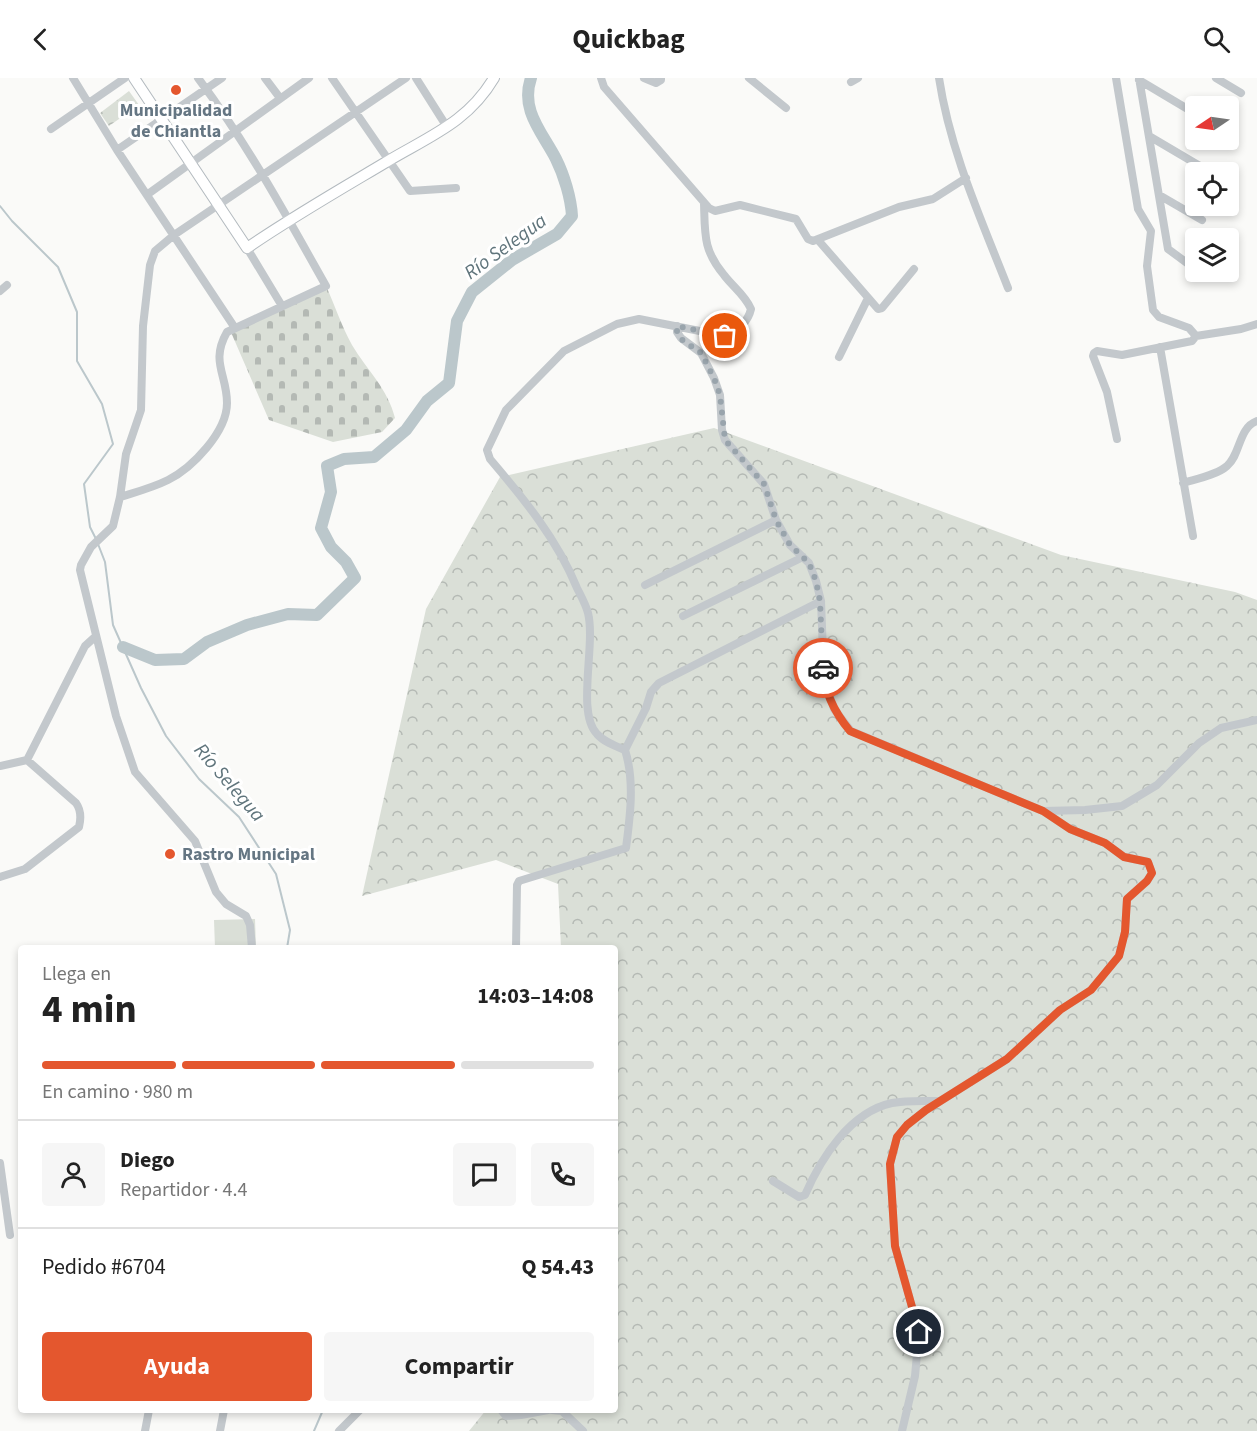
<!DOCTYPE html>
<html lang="es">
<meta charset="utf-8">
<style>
body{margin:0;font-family:"Source Sans 3",sans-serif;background:#f6f6f6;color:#222;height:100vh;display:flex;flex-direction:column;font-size:22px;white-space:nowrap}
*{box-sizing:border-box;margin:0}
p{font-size:20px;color:#767676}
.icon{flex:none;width:33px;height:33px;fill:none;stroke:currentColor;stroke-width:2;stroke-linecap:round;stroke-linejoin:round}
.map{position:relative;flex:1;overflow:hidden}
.drawer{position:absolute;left:18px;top:867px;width:600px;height:468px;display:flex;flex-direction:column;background:#fff;border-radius:6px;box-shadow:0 3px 9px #0003}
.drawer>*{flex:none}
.needle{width:39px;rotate:257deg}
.controls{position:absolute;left:1185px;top:18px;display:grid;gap:12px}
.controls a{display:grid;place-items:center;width:54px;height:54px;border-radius:6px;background:#fff;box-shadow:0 3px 9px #0003;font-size:30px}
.pin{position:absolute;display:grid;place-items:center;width:51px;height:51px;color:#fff;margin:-26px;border:3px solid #fff;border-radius:50%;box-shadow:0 2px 6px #0007}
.courier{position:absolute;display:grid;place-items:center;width:60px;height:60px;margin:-30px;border:4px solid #e4572e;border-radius:50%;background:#fff;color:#222;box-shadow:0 2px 8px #0007}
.head em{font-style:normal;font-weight:700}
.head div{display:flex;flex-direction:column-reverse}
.head{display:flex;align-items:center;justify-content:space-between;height:102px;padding:0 24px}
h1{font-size:39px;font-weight:700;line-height:45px}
.bar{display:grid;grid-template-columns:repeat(4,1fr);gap:9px 6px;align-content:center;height:72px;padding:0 24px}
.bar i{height:8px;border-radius:4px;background:#e0e0e0}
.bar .current{background:#e4572e}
.bar p{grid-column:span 4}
.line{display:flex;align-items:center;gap:15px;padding:0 24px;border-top:2px solid #e0e0e0}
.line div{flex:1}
.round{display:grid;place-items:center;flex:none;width:63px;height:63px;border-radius:6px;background:#f6f6f6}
.action{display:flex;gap:12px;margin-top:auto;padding:12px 24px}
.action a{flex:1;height:69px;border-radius:6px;background:#e4572e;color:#fff;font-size:24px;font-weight:700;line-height:69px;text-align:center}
.action a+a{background:#f6f6f6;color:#222}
header{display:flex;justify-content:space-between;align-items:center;height:78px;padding:0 24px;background:#fff;font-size:27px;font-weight:700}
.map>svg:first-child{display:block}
.grass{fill:#dadfd7}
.forest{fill:url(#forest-crowns)}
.cemetery{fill:url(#cemetery-stones)}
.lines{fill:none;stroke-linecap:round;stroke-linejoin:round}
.stream{stroke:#bbc7cb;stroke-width:2}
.river{stroke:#bbc7cb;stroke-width:12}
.secondary-casing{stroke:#b3babf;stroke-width:12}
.street{stroke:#c3c8cc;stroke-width:8}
.secondary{stroke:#fff;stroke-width:10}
.done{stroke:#99a4ac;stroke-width:6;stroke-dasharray:0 10.8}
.route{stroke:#e4572e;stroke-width:8}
.poi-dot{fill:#e4572e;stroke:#fff;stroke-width:2}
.labels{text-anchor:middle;stroke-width:6;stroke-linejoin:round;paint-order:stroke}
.poi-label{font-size:18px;font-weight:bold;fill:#657683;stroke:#fff}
.water-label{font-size:20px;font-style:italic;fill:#60757c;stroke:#fff}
</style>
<header><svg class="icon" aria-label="back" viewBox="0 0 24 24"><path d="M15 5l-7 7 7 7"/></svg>Quickbag<svg class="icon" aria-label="search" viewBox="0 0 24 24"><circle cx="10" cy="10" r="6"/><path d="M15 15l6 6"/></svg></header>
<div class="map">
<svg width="1257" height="1353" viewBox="0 0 1257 1353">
<defs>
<pattern id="forest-crowns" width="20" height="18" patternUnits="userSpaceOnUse" patternTransform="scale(1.5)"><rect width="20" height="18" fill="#dadfd7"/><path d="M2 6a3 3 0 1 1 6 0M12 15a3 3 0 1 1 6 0" fill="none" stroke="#b4b9b4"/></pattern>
<pattern id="cemetery-stones" width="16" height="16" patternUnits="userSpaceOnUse" patternTransform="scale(1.5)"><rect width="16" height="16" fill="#dadfd7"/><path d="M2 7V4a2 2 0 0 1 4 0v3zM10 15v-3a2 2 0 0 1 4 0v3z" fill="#b4b9b4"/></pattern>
</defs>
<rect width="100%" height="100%" fill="#fafaf8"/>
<!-- grass -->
<path class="grass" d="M 255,841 L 256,870 L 215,870 L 214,842 Z"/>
<!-- forest -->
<path class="forest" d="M 129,13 L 139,27 L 109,48 L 100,35 Z
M 714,350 L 1061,477 L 1235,514 L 1257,522 L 1257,1353 L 469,1353 L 486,1332 L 615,1332 L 615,870 L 561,870 L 558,806 L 496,782 L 362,818 L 426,531 L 500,399 Z"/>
<!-- cemetery -->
<path class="cemetery" d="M 327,210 C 335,228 342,249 352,267 C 367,292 388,311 395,340 L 382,354 L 333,364 L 269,342 L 230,252 Z"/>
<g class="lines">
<!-- stream -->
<path class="stream" d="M 0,128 L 12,143 L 58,189 L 77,234 L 77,283 L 102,326 L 113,366 L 84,406 L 90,449 L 96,461
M 98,466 L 105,484 L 113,547 L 141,610 L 166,658 L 199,701 L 239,739 L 276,796 L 290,852 L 287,870
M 314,1353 L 323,1332"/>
<!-- river -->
<path class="river" d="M 123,569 L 155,582 L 184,581 L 207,564 L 247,547 L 288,536 L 317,537 L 355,500 L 346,484 L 331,469 L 321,450 L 331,414 L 327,388 L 344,381 L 374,379 L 406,352 L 427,323 L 449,305 L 457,243 L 472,214 L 512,182 L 557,156 L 572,138 C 571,120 564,97 556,81 C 542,54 520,32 531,0"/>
<!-- secondary casing -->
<g class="secondary-casing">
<path id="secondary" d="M 134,0 L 247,170 C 292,139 341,111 388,83 C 430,58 468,44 494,0"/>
</g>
<!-- street -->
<path class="street" d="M 73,0 L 117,72 L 235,250
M 265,0 L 280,20
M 332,0 L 410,113 L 456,110
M 416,0 L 447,49
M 601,0 L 604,9 L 709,130 L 715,133 L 740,127 L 796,141 L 808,161 L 813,163 L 899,129 L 933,121 L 966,100
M 644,0 L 656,5 L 661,2 L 661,0
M 749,0 L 786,30
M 939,0 C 950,73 981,141 1008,210
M 1116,0 L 1138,131 L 1151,153 L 1147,188 L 1153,232 L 1159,239 L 1189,250 L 1196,258 L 1192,263 L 1122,277 L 1097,273 L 1094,275 L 1093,278 L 1107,314 L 1117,361
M 1139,0 L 1168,171 L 1187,185
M 1216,0 L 1241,15
M 1139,2 L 1196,36
M 851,4 L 858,0
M 51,51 L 125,0
M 1228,56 L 1230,57
M 1149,58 L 1210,94
M 117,72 L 222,0
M 148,116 L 309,0
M 1159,117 L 1202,142
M 818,162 L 878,231 L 882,230 L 914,191
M 247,170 L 282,228
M 0,213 L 7,207
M 677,248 L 677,254 L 681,260 L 701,275 L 714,300 L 720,317 L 722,352 L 725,362 L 764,406 L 776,442 L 790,467 L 809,485 L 816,503 L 821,523 L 824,601 L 834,631 L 851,653 L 1043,733 L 1085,732 L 1122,728 L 1157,707 L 1199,665 L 1221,650 L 1257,642
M 1196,258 L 1241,251 L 1257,246
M 1160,269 L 1193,458
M 839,279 L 868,220
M 1183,405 C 1196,401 1217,397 1227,388 C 1241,376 1238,350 1257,343
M 120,419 C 136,414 152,410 168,402 C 192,390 227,354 227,325 C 227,296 210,284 227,254 L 326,208 C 286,137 247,65 198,0
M 645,507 L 776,442
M 683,538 L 803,479
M 625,672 L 646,630 L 651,614 L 659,605 L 821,523
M 0,688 L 27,682 L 85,568 L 96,558
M 0,799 L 25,791 L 79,749 C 81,741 81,732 76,725 L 27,682
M 252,870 L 250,847 L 246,838 L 226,826 L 216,814 L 195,763 L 135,694 L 116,638 L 80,492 L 81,487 L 91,469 L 113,448 L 120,419 L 126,376 L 141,332 L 143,248 L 150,187 L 155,173 L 174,157 L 406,0
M 516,870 L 517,807 L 519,803 L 626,770 C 630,739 635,703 625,672 C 615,668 604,664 597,656 C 576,635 596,567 588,535 C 586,527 581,518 577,510 C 557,461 524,421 490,381 L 487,372 L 506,332 L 564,273 L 617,246 L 639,241 L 725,258 C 737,253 748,244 751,231 C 745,217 733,209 724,197 C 703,172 705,156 704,125
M 0,1085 L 10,1157
M 773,1103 L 799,1119 L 805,1117 C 821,1080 850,1034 892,1025 C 907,1022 924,1023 939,1023
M 501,1332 L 506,1338 L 521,1337 L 548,1332
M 552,1332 L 562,1333 L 583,1353
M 145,1353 L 149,1332
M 220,1353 L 224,1332
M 339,1353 L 360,1332
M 902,1353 L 915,1298 L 919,1254 L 895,1168 L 890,1086 L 897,1059 L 907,1047 L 926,1032 L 1007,981 L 1060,932 L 1091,912 L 1119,878 L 1125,854 L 1127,821 L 1147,803 L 1152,795 L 1148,784 L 1124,779 L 1105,765 L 1070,751 L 1043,733"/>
<!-- secondary -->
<use href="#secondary" class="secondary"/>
</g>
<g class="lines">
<!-- done -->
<path class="done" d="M 725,258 L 677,248 L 677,254 L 681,261 L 701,275 L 714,300 L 720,317 L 725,362 L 764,406 L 776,442 L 790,467 L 809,485 L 816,503 L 820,523 L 823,590"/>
<!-- route -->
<path class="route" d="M 823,590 C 824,614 835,635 850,653 L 1043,733 L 1070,751 L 1105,765 L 1124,779 L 1148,784 L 1152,795 L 1147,803 L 1127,821 L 1125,854 L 1119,878 L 1091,912 L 1060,932 L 1007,981 L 926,1032 L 907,1047 L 897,1059 L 890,1086 L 895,1168 L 919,1254"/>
</g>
<!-- markers -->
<g class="poi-dot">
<circle cx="176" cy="12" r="6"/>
<circle cx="170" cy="776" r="6"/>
</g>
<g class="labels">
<!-- poi labels -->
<g class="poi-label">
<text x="176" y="38">Municipalidad<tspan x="176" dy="21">de Chiantla</tspan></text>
<text x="182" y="782" text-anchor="start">Rastro Municipal</text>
</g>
<!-- water labels -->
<g class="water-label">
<text transform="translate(505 168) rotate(-36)" y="7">Río Selegua</text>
<text transform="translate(230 704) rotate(49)" y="7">Río Selegua</text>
</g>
</g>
</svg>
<div class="controls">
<a><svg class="needle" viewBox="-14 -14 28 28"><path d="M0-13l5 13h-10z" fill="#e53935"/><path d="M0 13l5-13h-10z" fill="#767676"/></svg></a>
<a><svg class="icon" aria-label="locate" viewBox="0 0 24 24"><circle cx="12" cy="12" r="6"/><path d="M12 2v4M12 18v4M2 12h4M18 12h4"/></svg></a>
<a><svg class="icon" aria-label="layers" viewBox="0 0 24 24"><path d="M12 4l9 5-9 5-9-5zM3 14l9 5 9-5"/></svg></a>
</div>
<div class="pin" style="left:725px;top:258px;background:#ea580c"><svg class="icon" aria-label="bag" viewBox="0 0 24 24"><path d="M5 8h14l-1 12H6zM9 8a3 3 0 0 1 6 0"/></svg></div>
<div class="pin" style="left:919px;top:1254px;background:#1f2937"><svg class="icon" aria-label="home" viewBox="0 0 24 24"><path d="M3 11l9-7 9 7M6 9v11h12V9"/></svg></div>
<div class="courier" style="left:823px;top:590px"><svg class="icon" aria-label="car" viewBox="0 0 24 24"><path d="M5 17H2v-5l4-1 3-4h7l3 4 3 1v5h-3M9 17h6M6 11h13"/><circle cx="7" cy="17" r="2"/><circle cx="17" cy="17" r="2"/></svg></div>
<section class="drawer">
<div class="head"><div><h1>4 min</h1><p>Llega en</p></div><em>14:03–14:08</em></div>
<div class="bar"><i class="current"></i><i class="current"></i><i class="current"></i><i></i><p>En camino · 980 m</p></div>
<div class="line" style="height:108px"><a class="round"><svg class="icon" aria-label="person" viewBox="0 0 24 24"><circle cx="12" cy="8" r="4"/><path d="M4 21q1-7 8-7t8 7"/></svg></a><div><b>Diego</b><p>Repartidor · 4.4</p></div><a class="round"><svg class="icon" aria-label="chat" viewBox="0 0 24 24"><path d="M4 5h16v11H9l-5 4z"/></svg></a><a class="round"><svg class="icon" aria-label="phone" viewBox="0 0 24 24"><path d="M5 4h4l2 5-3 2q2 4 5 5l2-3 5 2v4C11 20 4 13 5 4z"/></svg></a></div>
<div class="line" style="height:78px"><div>Pedido #6704</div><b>Q 54.43</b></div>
<div class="action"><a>Ayuda</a><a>Compartir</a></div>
</section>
</div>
